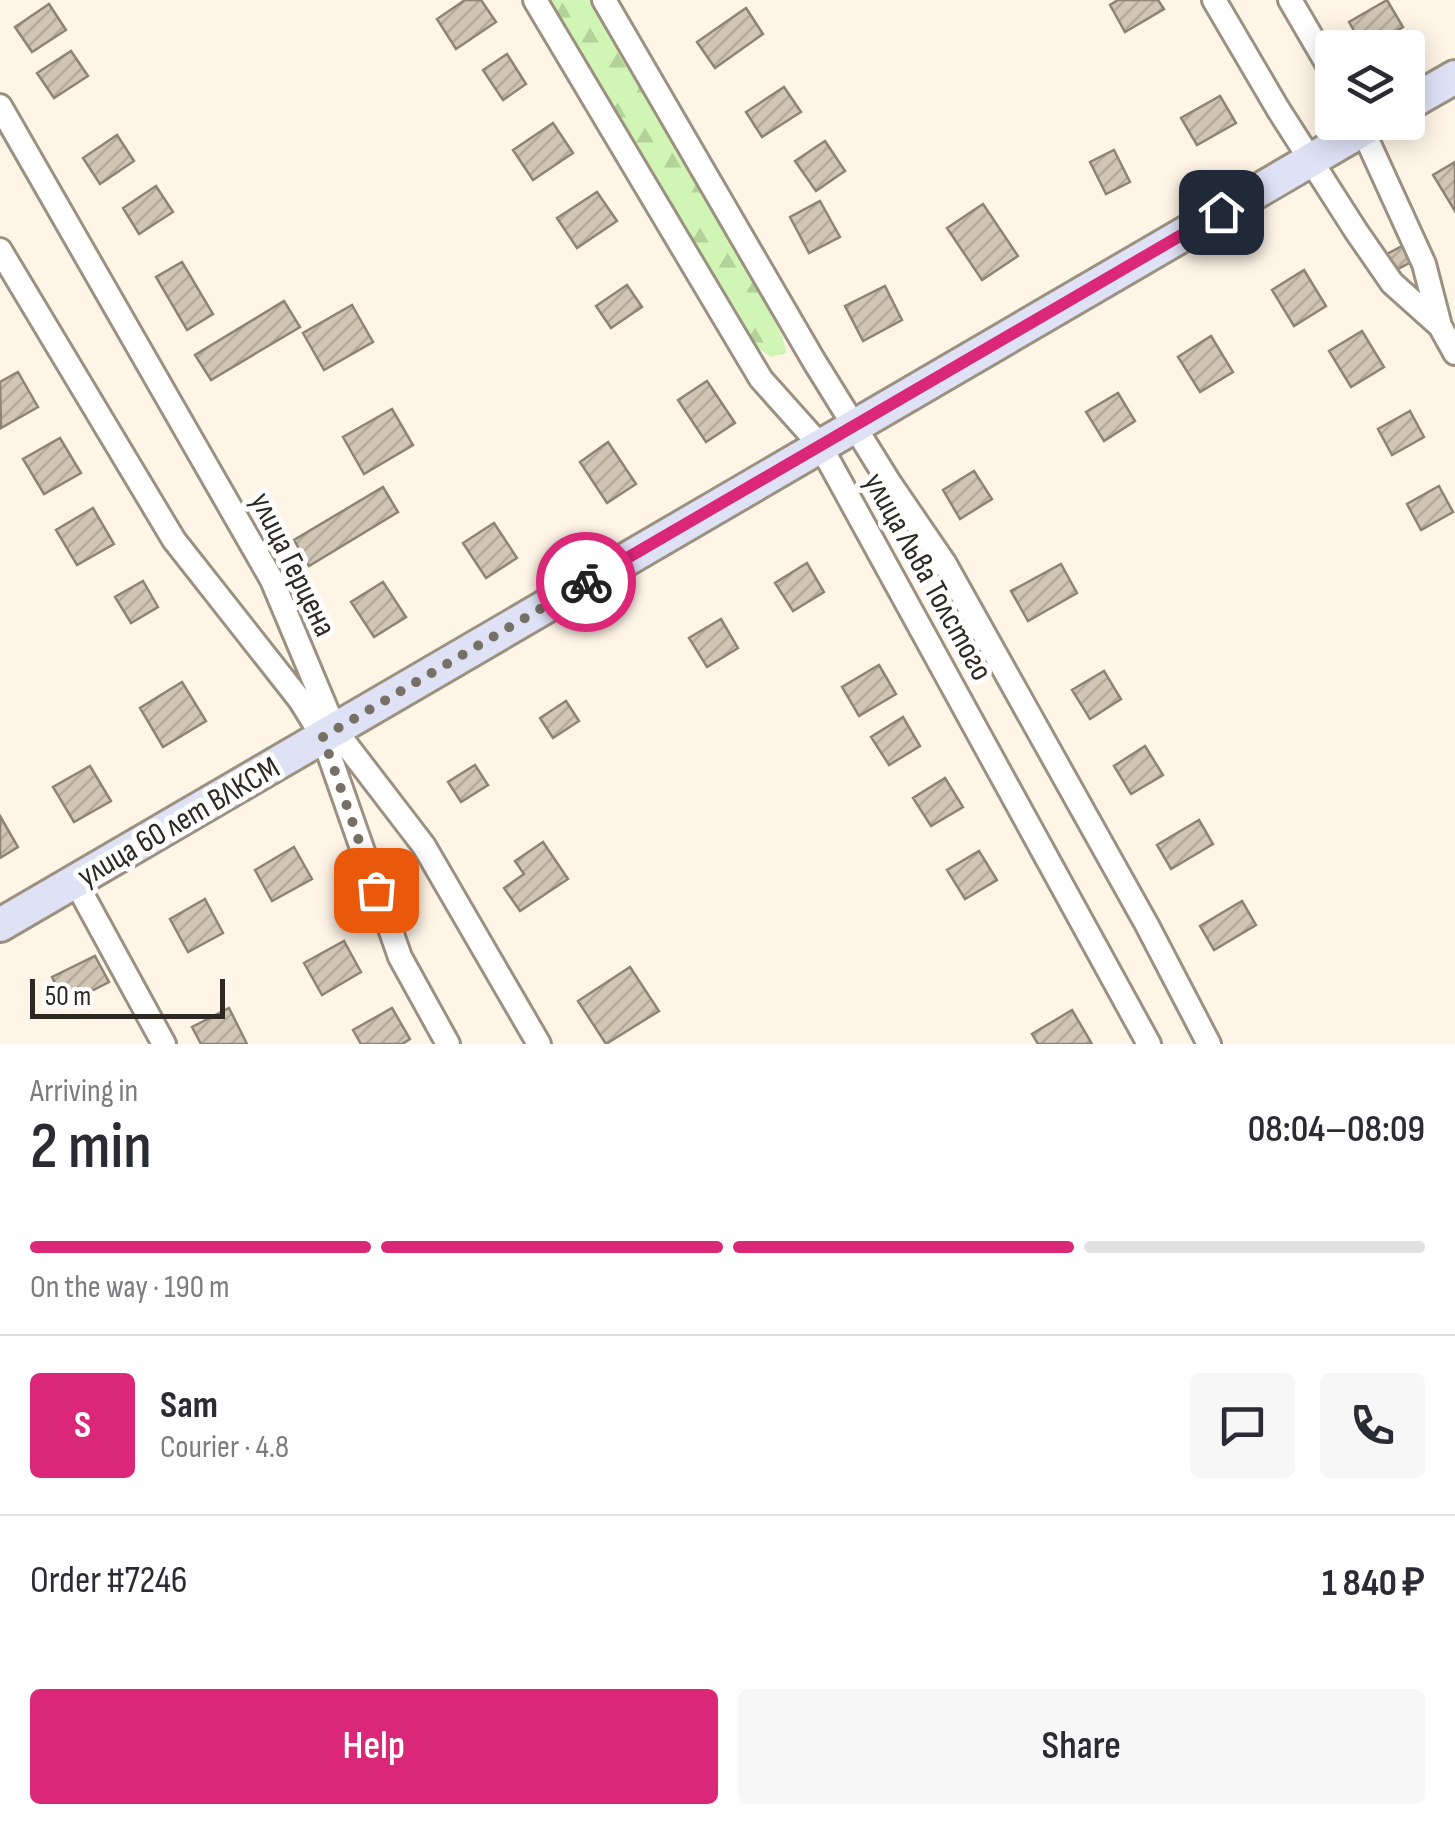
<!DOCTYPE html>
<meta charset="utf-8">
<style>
body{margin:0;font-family:"Sofia Sans Condensed",sans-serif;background:#f7f7f7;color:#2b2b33;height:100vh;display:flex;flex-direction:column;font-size:38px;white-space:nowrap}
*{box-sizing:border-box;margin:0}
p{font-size:32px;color:#7c7c81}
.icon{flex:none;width:55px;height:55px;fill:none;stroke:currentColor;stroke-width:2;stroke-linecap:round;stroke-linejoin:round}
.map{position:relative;height:1044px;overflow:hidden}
.side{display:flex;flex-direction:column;background:#fff;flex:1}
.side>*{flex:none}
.tools{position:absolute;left:1315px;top:30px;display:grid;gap:20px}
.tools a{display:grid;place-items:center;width:110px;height:110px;border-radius:10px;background:#fff;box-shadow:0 5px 25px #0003;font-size:50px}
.scale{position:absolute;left:30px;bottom:25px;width:195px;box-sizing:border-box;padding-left:10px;border:5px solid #2d2822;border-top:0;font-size:28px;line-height:35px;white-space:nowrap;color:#2d2822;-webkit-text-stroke:8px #fff;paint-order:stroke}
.pin{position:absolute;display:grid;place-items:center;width:85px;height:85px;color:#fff;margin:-42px;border-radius:20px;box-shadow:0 5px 15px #0006}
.courier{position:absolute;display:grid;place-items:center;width:100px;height:100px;margin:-50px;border:8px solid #db2777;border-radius:50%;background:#fff;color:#222;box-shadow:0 2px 12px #0007}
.summary em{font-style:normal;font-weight:600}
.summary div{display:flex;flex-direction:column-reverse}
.summary{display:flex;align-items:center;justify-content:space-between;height:170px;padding:0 30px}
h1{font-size:65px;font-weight:600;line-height:75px}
.bar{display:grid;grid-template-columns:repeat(4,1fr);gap:15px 10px;align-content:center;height:120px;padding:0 30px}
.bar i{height:12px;border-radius:8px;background:#e1e1e2}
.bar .selected{background:#db2777}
.bar p{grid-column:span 4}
.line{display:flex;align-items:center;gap:25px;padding:0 30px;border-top:2px solid #e1e1e2}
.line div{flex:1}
.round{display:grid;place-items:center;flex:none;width:105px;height:105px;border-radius:10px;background:#f7f7f7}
.button{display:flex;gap:20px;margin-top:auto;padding:20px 30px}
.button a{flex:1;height:115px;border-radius:10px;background:#db2777;color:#fff;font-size:40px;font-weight:600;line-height:115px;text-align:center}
.button a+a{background:#f7f7f7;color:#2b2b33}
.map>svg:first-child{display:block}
.forest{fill:url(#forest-firs)}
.building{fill:url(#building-hatch);stroke:#8f8474;stroke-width:2.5}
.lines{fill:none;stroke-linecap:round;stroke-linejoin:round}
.street-casing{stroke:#9c9181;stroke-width:28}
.secondary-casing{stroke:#9c9181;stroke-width:38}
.street{stroke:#fff;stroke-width:22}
.secondary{stroke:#dfe2f5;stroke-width:32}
.done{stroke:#767067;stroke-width:10;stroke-dasharray:0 18}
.route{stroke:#db2777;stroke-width:12}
.labels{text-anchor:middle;stroke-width:10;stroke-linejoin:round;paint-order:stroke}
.street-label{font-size:32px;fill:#2d2822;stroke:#fff}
</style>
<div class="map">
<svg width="1455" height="1044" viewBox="0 0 1455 1044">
<defs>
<pattern id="forest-firs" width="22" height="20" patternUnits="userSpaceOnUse" patternTransform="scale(2.5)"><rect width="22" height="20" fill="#d0f5b4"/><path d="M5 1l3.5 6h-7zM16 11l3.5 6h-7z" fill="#b3d29a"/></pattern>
<pattern id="building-hatch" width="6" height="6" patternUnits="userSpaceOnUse" patternTransform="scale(2.5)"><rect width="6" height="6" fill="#d1c6b4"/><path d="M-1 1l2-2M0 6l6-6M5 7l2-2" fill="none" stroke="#b4aa9a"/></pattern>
</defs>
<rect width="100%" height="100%" fill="#fff5e7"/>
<!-- forest -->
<path class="forest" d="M 543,0 L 595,0 L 725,227 L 782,336 L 787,353 L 771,357 L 745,339 Z"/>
<!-- building -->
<path class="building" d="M 465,0 L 481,0 L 496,22 L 456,49 L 437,19 Z
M 1118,0 L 1158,0 L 1164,9 L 1125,32 L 1110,5 Z
M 1387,0 L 1403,27 L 1368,48 L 1364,48 L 1349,22 Z
M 49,4 L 66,30 L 32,52 L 15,27 Z
M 746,8 L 763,34 L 715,68 L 697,42 Z
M 71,51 L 88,76 L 54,98 L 37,73 Z
M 507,54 L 526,84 L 503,100 L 483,70 Z
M 784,87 L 801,112 L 762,137 L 746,112 Z
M 1220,96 L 1236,123 L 1197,145 L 1181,118 Z
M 553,123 L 573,153 L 533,180 L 513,150 Z
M 117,135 L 134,161 L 100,184 L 83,158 Z
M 825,141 L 845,171 L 816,191 L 795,161 Z
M 1114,150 L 1130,182 L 1106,194 L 1090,162 Z
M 1455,162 L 1455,211 L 1433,175 Z
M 156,186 L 173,212 L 139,234 L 123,208 Z
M 597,192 L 617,221 L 577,248 L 557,218 Z
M 820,201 L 840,237 L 809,253 L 790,217 Z
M 983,204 L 1018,256 L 982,280 L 947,228 Z
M 1404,245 L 1413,261 L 1396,270 L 1387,254 Z
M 182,262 L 213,314 L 187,330 L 156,277 Z
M 1304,270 L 1326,306 L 1294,326 L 1272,290 Z
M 627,285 L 642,307 L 611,328 L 596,306 Z
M 885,286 L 902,320 L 863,341 L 845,306 Z
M 284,301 L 300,327 L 211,380 L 195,355 Z
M 352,305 L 373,342 L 324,370 L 303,333 Z
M 1362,331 L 1384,367 L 1351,387 L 1329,351 Z
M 1211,336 L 1233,372 L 1200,392 L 1178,357 Z
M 18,372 L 38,407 L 1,428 L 0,382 Z
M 707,381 L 735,423 L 706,442 L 678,400 Z
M 1118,393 L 1135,421 L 1104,441 L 1086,412 Z
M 392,409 L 413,445 L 364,474 L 343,437 Z
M 1410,411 L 1424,437 L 1392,455 L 1378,429 Z
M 60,438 L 81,473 L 44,494 L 23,459 Z
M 608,442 L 636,484 L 607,503 L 580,462 Z
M 974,471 L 992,499 L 960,519 L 943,490 Z
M 1439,486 L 1453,512 L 1421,530 L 1407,504 Z
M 383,487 L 398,512 L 309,566 L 294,540 Z
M 93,508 L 114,544 L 77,565 L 56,530 Z
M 494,523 L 517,558 L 486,578 L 463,543 Z
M 807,563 L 824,592 L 793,611 L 775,583 Z
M 1061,564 L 1077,593 L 1028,621 L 1011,591 Z
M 143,581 L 158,607 L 131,623 L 115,597 Z
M 383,582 L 406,617 L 374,637 L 351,602 Z
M 721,619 L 738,648 L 707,667 L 689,638 Z
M 879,665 L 896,694 L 859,716 L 842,687 Z
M 1104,671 L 1121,699 L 1090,719 L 1072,690 Z
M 182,682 L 206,721 L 163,747 L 140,708 Z
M 566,701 L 579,721 L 553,738 L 540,718 Z
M 903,717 L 920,746 L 889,765 L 871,737 Z
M 1145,746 L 1163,775 L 1131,794 L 1114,766 Z
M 475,765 L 488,785 L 461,802 L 448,782 Z
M 90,766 L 111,801 L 74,822 L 53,787 Z
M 945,778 L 963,807 L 931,826 L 913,798 Z
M 0,816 L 18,847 L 0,858 Z
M 1199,820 L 1213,844 L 1171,869 L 1157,845 Z
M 543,842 L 568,879 L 520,911 L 504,888 L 524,874 L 515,861 Z
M 294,847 L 312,879 L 272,901 L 255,870 Z
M 979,851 L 997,880 L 965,899 L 947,870 Z
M 205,899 L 223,933 L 188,952 L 170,919 Z
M 1242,901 L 1256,925 L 1214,950 L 1200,926 Z
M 344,941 L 361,972 L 322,995 L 304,963 Z
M 95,956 L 109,982 L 66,1004 L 52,977 Z
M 630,967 L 659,1011 L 606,1044 L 578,1001 Z
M 229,1008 L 247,1044 L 201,1044 L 192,1027 Z
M 392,1008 L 410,1039 L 402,1044 L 361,1044 L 353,1030 Z
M 1072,1010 L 1092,1044 L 1038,1044 L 1032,1034 Z"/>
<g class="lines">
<!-- street casing -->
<g class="street-casing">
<path id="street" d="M 535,0 L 761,379 L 820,445 L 1149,1044
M 604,0 L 814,361 L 889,482 L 945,564 L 1147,925 L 1209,1044
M 1214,0 L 1278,109 L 1356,231 L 1392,283 L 1440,326
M 1290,0 L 1332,72
M 0,106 L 272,580 L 335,730 L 424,846 L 539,1044
M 1359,122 L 1424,264 L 1440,326 L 1455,353
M 0,250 L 174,540 L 300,700 L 323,737 L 400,957 L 448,1044
M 75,881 L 164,1044"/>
</g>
<!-- secondary casing -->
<g class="secondary-casing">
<path id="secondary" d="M 1408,104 L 1455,77
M 0,925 L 1376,122"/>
</g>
<!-- street -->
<use href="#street" class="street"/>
<!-- secondary -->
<use href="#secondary" class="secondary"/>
</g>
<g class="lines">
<!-- done -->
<path class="done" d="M 376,890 L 323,737 L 586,582"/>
<!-- route -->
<path class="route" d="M 586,582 L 1221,212"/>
</g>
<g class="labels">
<!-- street labels -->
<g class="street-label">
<text transform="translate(294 564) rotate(64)" y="11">улица Герцена</text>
<text transform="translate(929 576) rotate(61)" y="11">улица Льва Толстого</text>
<text transform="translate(178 821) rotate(-30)" y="11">улица 60 лет ВЛКСМ</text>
</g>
</g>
</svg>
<div class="tools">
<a><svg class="icon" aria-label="layers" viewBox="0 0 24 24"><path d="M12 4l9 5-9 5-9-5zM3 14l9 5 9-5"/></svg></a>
</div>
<div class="scale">50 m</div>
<div class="pin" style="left:376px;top:890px;background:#ea580c"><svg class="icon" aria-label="bag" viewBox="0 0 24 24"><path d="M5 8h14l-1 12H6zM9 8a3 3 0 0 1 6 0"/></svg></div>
<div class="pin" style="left:1221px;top:212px;background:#1f2937"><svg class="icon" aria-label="home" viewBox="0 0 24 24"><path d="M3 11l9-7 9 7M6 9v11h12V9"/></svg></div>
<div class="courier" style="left:586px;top:582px"><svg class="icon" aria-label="bike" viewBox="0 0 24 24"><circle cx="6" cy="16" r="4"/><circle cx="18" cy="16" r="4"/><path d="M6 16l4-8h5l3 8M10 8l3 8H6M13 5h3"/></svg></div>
</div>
<section class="side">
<div class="summary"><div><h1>2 min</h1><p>Arriving in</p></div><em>08:04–08:09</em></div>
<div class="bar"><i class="selected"></i><i class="selected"></i><i class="selected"></i><i></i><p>On the way · 190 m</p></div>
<div class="line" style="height:180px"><b class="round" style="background:#db2777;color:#fff">S</b><div><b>Sam</b><p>Courier · 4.8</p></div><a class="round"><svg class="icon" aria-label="chat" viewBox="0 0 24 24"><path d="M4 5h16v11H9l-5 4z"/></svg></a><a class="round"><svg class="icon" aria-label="phone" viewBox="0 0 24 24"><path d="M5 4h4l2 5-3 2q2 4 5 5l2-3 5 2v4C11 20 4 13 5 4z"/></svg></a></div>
<div class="line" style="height:130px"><div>Order #7246</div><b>1 840 ₽</b></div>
<div class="button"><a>Help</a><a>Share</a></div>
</section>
